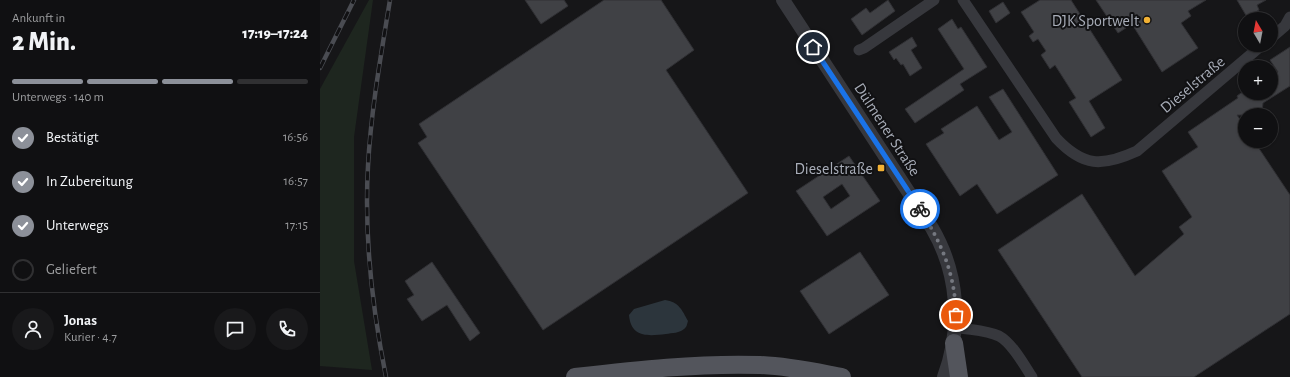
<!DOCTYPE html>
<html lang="de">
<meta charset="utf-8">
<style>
body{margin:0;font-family:"Alegreya Sans",sans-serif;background:#19191b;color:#f1f3f6;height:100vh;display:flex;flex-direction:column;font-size:15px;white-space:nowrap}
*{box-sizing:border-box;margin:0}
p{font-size:13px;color:#9c9d9f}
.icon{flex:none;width:22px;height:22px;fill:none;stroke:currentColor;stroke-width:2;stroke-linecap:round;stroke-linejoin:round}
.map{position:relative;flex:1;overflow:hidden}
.side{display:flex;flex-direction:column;background:#101012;width:320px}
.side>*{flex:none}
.needle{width:26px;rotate:350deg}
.tools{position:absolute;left:918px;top:12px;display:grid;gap:8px}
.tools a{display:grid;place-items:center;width:40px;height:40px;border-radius:50%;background:#101012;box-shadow:0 1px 3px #0004,0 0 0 1px #303032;font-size:20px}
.pin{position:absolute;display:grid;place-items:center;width:34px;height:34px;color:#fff;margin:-17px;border:2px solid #fff;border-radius:50%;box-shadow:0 1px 4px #0007}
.courier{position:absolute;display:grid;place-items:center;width:40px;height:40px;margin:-20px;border:3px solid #1a73e8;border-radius:50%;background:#fff;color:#222;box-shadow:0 1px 5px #0007}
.headline em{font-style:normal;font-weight:800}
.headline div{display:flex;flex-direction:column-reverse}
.headline{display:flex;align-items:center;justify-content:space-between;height:68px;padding:0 12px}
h1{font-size:26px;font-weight:800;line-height:30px}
.bar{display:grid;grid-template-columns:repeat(4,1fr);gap:6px 4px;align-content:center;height:48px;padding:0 12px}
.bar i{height:5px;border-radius:3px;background:#303032}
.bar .selected{background:#8c9099}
.bar p{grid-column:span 4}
.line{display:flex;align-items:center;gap:10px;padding:0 12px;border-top:1px solid #303032}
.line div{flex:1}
.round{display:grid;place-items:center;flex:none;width:42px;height:42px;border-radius:21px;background:#19191b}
ol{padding:0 12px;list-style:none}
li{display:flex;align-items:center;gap:12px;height:44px}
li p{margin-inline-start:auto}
li .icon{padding:4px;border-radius:50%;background:#8c9099;color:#fff;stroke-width:4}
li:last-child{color:#9c9d9f}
li i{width:22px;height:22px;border:2px solid #303032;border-radius:50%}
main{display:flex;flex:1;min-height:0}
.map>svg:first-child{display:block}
.green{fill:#1e261f}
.water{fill:#2c353c}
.building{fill:#404145;stroke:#303034;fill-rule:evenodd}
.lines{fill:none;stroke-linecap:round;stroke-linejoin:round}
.minor{stroke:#37383d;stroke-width:11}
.tertiary{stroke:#37383d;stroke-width:14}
.primary{stroke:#53555c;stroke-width:18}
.rail-casing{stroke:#4a4c52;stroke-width:4.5}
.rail{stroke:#111113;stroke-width:3;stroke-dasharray:9;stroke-linecap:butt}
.done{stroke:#757880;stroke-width:4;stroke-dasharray:0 7.2}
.route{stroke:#1a73e8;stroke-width:5}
.poi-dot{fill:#f2b134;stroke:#111113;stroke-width:1.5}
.labels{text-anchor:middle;stroke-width:4;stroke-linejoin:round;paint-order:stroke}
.poi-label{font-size:16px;fill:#a8adb8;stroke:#111113;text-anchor:end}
.street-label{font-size:16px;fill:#a8adb8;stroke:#111113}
</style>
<main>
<section class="side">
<div class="headline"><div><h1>2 Min.</h1><p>Ankunft in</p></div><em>17:19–17:24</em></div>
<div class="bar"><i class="selected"></i><i class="selected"></i><i class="selected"></i><i></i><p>Unterwegs · 140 m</p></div>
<ol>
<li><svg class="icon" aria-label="check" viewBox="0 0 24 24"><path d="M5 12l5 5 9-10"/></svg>Bestätigt<p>16:56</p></li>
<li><svg class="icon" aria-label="check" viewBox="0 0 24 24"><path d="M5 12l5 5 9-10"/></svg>In Zubereitung<p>16:57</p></li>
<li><svg class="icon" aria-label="check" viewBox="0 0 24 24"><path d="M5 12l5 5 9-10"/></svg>Unterwegs<p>17:15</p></li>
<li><i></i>Geliefert</li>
</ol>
<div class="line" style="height:72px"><a class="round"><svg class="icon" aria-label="person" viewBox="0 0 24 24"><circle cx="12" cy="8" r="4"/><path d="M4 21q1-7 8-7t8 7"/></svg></a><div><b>Jonas</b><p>Kurier · 4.7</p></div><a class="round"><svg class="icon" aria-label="chat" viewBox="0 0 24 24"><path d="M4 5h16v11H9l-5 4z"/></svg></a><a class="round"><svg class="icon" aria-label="phone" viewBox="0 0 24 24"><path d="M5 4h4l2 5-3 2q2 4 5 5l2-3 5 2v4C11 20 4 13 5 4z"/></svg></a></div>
</section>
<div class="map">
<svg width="970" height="377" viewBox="0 0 970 377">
<rect width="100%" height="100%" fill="#161618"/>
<!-- green -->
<path class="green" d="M 49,0 L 53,0 L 34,137 L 34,261 L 52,370 L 0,366 L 0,89 Z"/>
<!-- water -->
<path class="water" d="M 345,300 C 359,302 362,310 368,321 C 367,324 367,327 364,329 C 360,333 352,333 346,334 C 328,336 311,338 309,315 L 314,309 Z"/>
<!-- building -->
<path class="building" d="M 205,0 L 244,0 L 248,6 L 221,24 Z
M 284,0 L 341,0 L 374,50 L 346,70 L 428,193 L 223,330 L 98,143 L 107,137 L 99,124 Z
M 568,0 L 575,11 L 542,35 L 531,19 L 546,8 L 550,13 Z
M 720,0 L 751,0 L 802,80 L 769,101 L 785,128 L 771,137 L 749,102 L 756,98 L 735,65 L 730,69 L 721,55 L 726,51 L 718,39 L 713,42 L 709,36 L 714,32 L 701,12 Z
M 776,0 L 886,0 L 868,11 L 871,16 L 861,23 L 878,48 L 842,72 L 812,24 L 798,33 Z
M 917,0 L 946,0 L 937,5 L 939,10 L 927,17 Z
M 683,2 L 690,13 L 676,23 L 669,11 Z
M 632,19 L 638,29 L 641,27 L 667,67 L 640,84 L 644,90 L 595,123 L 585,109 L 644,69 L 618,29 Z
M 592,37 L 597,46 L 591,50 L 602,68 L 590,76 L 583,64 L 581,65 L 576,58 L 574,60 L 569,52 Z
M 970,47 L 970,86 L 943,103 L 942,112 L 936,111 L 930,115 L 917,115 L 925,127 L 925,141 L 934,141 L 970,195 L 970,314 L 874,377 L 762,377 L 678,250 L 762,194 L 815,276 L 864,234 L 859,227 L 872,217 L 842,171 L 878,147 L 868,132 L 918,98 L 917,96 L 921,93 L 951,93 L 951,77 L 958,72 L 950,60 Z
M 683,89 L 738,175 L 677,214 L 657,184 L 640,196 L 606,144 L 624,133 L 621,129 L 657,106 L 679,140 L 692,132 L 669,97 Z
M 529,156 L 560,201 L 507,236 L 476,191 ZM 522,184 L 530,196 L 511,209 L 503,197 Z
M 540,252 L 569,295 L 509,334 L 480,291 Z
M 112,262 L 160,333 L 150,341 L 127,305 L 102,321 L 87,299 L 94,295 L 85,281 Z"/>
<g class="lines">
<!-- minor -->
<path class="minor" d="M 643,0 L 736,138 C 763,167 782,167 817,151 L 942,45
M 951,38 L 965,26 L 970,17
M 539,50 L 544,48 L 614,0
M 636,327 C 650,330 666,330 679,336 C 692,343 704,365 712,377"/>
<!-- tertiary -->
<path class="tertiary" d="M 463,0 L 612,228 C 639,274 642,328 624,377"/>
<!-- primary -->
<path class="primary" d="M 634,343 L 639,377
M 255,377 C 316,370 378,363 440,365 C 468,366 495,372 522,377"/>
<!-- rail casing -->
<g class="rail-casing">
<path id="rail" d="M 0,68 L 34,0
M 66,377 C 52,307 44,237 48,166 C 51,110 61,55 70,0"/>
</g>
<!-- rail -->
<use href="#rail" class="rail"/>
</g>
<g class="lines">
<!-- done -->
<path class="done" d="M 600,209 C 622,244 635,274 636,315"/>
<!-- route -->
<path class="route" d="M 493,47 L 600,209"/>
</g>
<!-- markers -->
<g class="poi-dot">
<circle cx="827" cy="20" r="4"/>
<rect x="557" y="164" width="8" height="8" rx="2"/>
</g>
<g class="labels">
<!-- poi labels -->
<g class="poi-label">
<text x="819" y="26">DJK Sportwelt</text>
<text x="553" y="174">Dieselstraße</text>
</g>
<!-- street labels -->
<g class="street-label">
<text transform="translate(872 84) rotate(-40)" y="6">Dieselstraße</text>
<text transform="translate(568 129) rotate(57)" y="6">Dülmener Straße</text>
</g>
</g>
</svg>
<div class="tools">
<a><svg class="needle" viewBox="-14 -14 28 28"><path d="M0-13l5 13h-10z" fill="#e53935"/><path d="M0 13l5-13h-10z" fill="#9c9d9f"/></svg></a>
<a>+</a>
<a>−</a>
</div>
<div class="pin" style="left:636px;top:315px;background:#ea580c"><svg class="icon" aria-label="bag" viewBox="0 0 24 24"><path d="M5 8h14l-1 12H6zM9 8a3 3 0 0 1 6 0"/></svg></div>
<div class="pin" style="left:493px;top:47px;background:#1f2937"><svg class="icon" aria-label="home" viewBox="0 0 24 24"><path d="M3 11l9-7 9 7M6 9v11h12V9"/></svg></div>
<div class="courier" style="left:600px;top:209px"><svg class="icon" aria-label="bike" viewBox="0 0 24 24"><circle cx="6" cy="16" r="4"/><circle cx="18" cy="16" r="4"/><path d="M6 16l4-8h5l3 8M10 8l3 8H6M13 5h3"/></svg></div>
</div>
</main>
